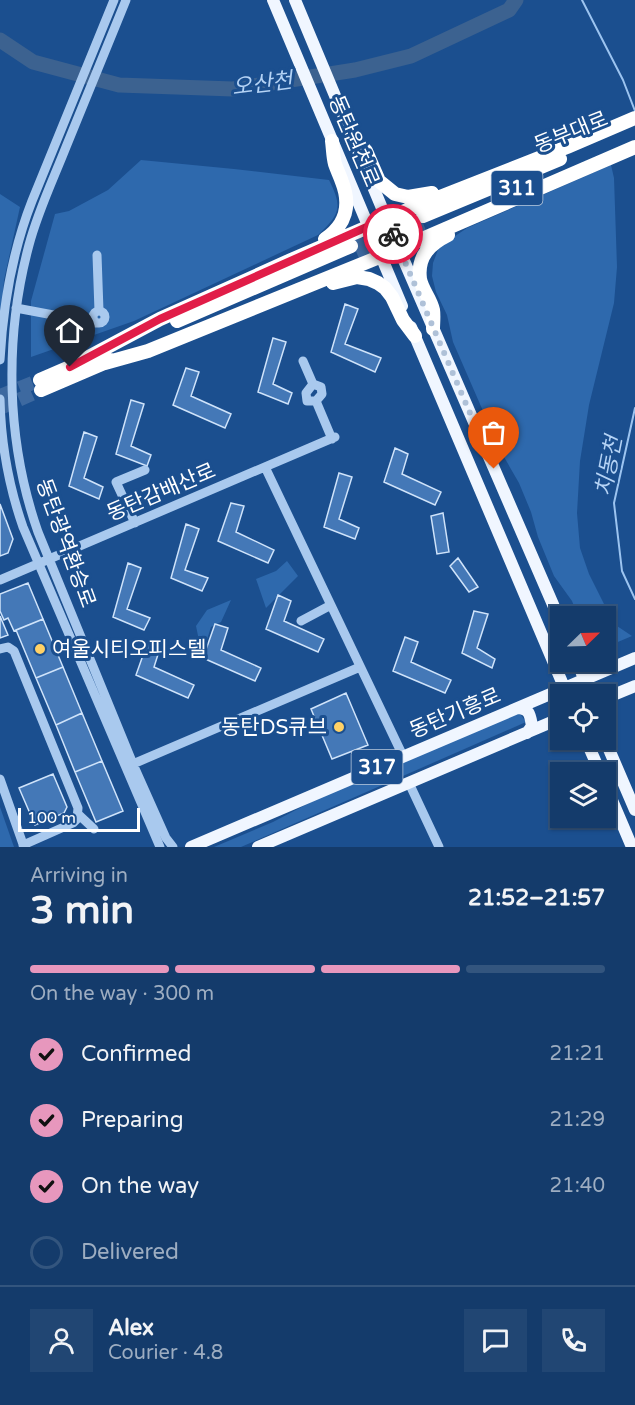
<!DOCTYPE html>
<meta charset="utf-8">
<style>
body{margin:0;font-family:"Varela Round","Noto Sans KR",sans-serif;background:#214673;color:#f1f3f6;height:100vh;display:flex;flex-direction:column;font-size:22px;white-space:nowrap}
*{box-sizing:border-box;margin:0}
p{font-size:20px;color:#9dadc1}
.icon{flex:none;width:33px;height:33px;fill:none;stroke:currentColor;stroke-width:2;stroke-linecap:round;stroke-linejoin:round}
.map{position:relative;height:847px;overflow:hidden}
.sheet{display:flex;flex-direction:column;background:#143b6b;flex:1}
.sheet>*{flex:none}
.needle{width:39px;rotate:67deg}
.tools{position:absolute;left:550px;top:606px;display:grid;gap:12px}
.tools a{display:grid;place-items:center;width:66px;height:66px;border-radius:0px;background:#143b6b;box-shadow:0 2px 4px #0004,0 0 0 2px #33557e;font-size:30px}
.scale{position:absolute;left:18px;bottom:15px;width:122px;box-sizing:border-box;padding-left:6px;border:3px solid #fff;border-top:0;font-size:16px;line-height:21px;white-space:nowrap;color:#fff;-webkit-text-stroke:4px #1b4f8f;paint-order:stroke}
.pin{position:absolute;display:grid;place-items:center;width:51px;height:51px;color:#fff;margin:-62px -26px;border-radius:50% 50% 50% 0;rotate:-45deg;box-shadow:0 0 6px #0007}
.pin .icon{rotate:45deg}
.courier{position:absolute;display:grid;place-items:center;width:60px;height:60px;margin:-30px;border:4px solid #e11d48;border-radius:50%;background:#fff;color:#222;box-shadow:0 2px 8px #0007}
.head em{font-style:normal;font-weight:700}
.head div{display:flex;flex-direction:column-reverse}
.head{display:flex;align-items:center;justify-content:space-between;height:102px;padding:0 30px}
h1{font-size:39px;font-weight:700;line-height:45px}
.bar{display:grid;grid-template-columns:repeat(4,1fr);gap:9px 6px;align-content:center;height:72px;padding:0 30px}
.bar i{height:8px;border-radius:4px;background:#33557e}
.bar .active{background:#e797bd}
.bar p{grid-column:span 4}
.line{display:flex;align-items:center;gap:15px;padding:0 30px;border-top:2px solid #33557e}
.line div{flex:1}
.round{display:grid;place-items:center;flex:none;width:63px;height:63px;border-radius:0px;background:#214673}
ol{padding:0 30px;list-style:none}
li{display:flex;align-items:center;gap:18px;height:66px}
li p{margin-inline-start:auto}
li .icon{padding:6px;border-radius:50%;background:#e797bd;color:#111;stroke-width:4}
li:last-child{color:#9dadc1}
li i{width:33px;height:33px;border:3px solid #33557e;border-radius:50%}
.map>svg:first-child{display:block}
.green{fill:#2e69ad}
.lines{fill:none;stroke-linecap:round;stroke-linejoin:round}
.stream{stroke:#9cc4f0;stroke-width:2}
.river{stroke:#3c6290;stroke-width:15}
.building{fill:#4478b7;stroke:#cfe3fa;stroke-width:1.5}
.highway-tunnel{stroke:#3d69a0;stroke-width:14;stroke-dasharray:14 7;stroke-linecap:butt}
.minor{stroke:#a9c9ee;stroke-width:9}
.major{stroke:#f0f6ff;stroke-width:12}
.highway{stroke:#fff;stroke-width:14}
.done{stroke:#afc1d8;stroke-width:6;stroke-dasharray:0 10.8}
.route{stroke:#e11d48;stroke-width:8}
.poi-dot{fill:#ffd166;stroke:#1b4f8f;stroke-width:2}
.labels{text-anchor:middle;stroke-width:6;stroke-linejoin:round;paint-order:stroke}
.shield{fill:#1b4f8f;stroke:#bbcadd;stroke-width:1.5}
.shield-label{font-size:20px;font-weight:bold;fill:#fff}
.street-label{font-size:21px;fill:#fff;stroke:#1b4f8f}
.poi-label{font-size:21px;fill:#fff;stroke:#1b4f8f;text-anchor:start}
.water-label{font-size:22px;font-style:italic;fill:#b5d3f5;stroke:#1b4f8f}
</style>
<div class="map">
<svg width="635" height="847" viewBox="0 0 635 847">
<rect width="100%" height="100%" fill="#1b4f8f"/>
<!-- green -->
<path class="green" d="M 141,160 L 234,169 L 329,180 C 343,208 340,214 318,235 L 134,321 L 31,357 L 31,301 L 55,214 L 69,211 L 108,190 Z
M 611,165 L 614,178 L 617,267 L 614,303 L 589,405 L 580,461 L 577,513 L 580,548 L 589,574 L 614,624 L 632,636 L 606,647 L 606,616 L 578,616 L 572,601 L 554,576 L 538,537 L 531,512 L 519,483 L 500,450 L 453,342 L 447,315 L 436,292 L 432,276 L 433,263 L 439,247 L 467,228 Z
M 0,194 L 20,207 L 4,280 L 0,333 Z
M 287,561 L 298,576 L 266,608 L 256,579 L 276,571 Z
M 231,600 L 221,622 L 211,627 L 202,655 L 196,626 L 207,610 Z
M 516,712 L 521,715 L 526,722 L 241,847 L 214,847 L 273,822 L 330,792 Z
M 0,807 L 14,847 L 0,847 Z"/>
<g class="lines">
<!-- stream -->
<path class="stream" d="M 582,0 L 623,80 L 635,111
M 635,408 L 614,503 L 622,571 L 635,599"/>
<!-- river -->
<path class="river" d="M 0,40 L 33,62 L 119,85 L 233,89 L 355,70 L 411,56 L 509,10 L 516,0"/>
</g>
<!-- building -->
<path class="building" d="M 345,304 L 358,309 L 345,344 L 381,358 L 375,372 L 331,352 Z
M 273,338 L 286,342 L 273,384 L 292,393 L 288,404 L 258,392 Z
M 186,368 L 199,372 L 191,396 L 231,414 L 225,428 L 173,405 Z
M 131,400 L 144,404 L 131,446 L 151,455 L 147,466 L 116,454 Z
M 84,432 L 97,437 L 84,478 L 103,487 L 99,499 L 69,486 Z
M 395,448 L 408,454 L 402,474 L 441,492 L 435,505 L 384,482 Z
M 339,473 L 352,477 L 339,519 L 359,528 L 355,539 L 324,527 Z
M 231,503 L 244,506 L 236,532 L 274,550 L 268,563 L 218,541 Z
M 0,504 L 13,539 L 8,553 L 0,556 Z
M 443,513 L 449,552 L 437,554 L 431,516 Z
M 186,524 L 199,529 L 185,570 L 208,578 L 202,591 L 171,578 Z
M 458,558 L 478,587 L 469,592 L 450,566 Z
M 128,563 L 141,568 L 127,609 L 150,618 L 144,630 L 113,617 Z
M 28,583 L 43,619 L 14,631 L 8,618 L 4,620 L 0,611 L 0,594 Z
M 278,595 L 291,601 L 284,621 L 324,639 L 318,652 L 266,629 Z
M 474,611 L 488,614 L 477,648 L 495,659 L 492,668 L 462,653 Z
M 0,616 L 8,635 L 0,638 Z
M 43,619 L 63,667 L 36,678 L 16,630 Z
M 215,624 L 228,628 L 221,650 L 261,668 L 255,681 L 203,658 Z
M 405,637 L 418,642 L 411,662 L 451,680 L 445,693 L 393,671 Z
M 148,641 L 161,645 L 154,667 L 194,685 L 188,698 L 136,675 Z
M 63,667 L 82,713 L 56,725 L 36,678 Z
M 346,693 L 368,745 L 332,759 L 311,709 Z
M 82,713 L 102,761 L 75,772 L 56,725 Z
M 102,761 L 123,811 L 96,822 L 75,772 Z
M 53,774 L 67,807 L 64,813 L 35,825 L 19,788 Z"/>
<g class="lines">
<!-- highway-tunnel -->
<path class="highway-tunnel" d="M 351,246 L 423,216
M 358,256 L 425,228
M 0,396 L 40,380
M 0,408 L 41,390"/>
<!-- minor -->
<path class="minor" d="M 126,0 C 106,49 86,98 66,147 C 53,180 38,211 29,245 C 4,338 6,441 38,532 L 133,764 L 166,838 L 173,847
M 97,255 L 99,311
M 16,308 L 96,323
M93 317a6 6 0 1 1 12 0a6 6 0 1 1-12 0Z
M 0,360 C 3,306 12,252 32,201 L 114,0
M 303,361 L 313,384
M 0,399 C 1,442 9,487 23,527 L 160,847
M 316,401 L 307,401 L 306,393 L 313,384 L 321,387 L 322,394 L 316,401 L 332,439
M 265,467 L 403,756
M 135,523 L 116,482 L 145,470
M 0,580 L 335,437
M 301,621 L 331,605
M 0,649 L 8,647 L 14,651 L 78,808 L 77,819 L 73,823 L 23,845
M 133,764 L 360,667
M 0,779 L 24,847
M 409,783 L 439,847
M 78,814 L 94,829"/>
<!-- major -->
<path class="major" d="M 273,0 L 402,306
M 295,0 L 402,256 L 561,623
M 411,327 L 567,694
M 578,662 L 589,694
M 606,698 L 635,686
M 518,708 C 530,709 530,715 532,726 L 527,733
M 586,740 L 600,772
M 605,740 L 635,810
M 606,786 L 632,847
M 191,847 L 635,658
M 258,847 L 561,718"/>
<!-- highway -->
<path class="highway" d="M 352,136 L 366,151 L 379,181 L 395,194 L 408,197 L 432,193
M 423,216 L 560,159
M 325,239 C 346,225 351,205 342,182 C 340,176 337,170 335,164 C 333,157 333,148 332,141
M 333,283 L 357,277 L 369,279 L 378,283 L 385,288 L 392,297 L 403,320 L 415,336
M 177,321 L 351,246
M 433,329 C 433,323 434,316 433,310 C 431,299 422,290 420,279 C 417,256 430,244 448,235
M 105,363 L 148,351 L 399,249 L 635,147
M 70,367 L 160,319 L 289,261 L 412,208 L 567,147 L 635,118
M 40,380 L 77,364
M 41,390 L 111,360"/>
</g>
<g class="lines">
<!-- done -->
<path class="done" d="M 393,234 L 494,469"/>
<!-- route -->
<path class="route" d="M 70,367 L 160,319 L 387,218 L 393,234"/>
</g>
<!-- markers -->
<g class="poi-dot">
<circle cx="40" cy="649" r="6"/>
<circle cx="339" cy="727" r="6"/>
</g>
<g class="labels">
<!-- shield labels -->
<g class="shield">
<rect x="491.5" y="171" width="51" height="34" rx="4.5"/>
<rect x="351.5" y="750" width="51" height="34" rx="4.5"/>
</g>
<g class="shield-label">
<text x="517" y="195">311</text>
<text x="377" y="774">317</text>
</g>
<!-- street labels -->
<g class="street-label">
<text transform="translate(571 132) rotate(-22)" y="7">동부대로</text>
<text transform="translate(354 141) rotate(67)" y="7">동탄원천로</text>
<text transform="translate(161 492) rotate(-23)" y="7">동탄감배산로</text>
<text transform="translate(66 543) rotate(70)" y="7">동탄광역환승로</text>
<text transform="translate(455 713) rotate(-23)" y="7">동탄기흥로</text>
</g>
<!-- poi labels -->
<g class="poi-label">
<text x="52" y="656">여울시티오피스텔</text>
<text x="327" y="734" text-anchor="end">동탄DS큐브</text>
</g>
<!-- water labels -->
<g class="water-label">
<text transform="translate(262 83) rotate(-7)" y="8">오산천</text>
<text transform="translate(608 466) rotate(-79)" y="8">치동천</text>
</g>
</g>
</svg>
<div class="tools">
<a><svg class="needle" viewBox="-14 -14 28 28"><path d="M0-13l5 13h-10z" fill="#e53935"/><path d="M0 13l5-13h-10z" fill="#9dadc1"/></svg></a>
<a><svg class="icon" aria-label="locate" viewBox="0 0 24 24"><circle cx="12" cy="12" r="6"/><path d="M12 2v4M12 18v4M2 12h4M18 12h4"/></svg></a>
<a><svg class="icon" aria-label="layers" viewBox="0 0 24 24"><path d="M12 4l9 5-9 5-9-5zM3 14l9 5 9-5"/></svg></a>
</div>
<div class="scale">100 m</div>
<div class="pin" style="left:494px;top:469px;background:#ea580c"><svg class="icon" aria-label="bag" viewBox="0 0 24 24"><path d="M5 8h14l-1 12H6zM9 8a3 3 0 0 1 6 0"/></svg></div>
<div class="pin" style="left:70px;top:367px;background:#1f2937"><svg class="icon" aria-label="home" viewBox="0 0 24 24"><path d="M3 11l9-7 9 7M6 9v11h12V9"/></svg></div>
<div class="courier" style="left:393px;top:234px"><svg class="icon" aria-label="bike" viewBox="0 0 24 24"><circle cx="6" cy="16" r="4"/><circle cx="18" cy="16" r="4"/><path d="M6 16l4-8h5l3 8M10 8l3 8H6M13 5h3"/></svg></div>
</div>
<section class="sheet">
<div class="head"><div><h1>3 min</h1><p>Arriving in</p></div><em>21:52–21:57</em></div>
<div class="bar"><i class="active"></i><i class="active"></i><i class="active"></i><i></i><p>On the way · 300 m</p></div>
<ol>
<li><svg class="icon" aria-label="check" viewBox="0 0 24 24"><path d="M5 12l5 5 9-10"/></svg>Confirmed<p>21:21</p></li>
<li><svg class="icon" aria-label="check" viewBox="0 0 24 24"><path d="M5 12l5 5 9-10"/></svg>Preparing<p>21:29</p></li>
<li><svg class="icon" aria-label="check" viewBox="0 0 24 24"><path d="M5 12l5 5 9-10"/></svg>On the way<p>21:40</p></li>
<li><i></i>Delivered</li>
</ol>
<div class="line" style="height:108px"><a class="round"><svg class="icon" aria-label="person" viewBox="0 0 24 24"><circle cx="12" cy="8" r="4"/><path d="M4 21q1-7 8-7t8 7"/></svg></a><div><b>Alex</b><p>Courier · 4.8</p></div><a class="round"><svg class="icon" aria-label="chat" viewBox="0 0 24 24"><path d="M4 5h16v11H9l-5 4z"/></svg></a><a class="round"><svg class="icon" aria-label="phone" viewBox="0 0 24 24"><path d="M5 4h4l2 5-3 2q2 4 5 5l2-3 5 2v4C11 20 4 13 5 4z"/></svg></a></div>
</section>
